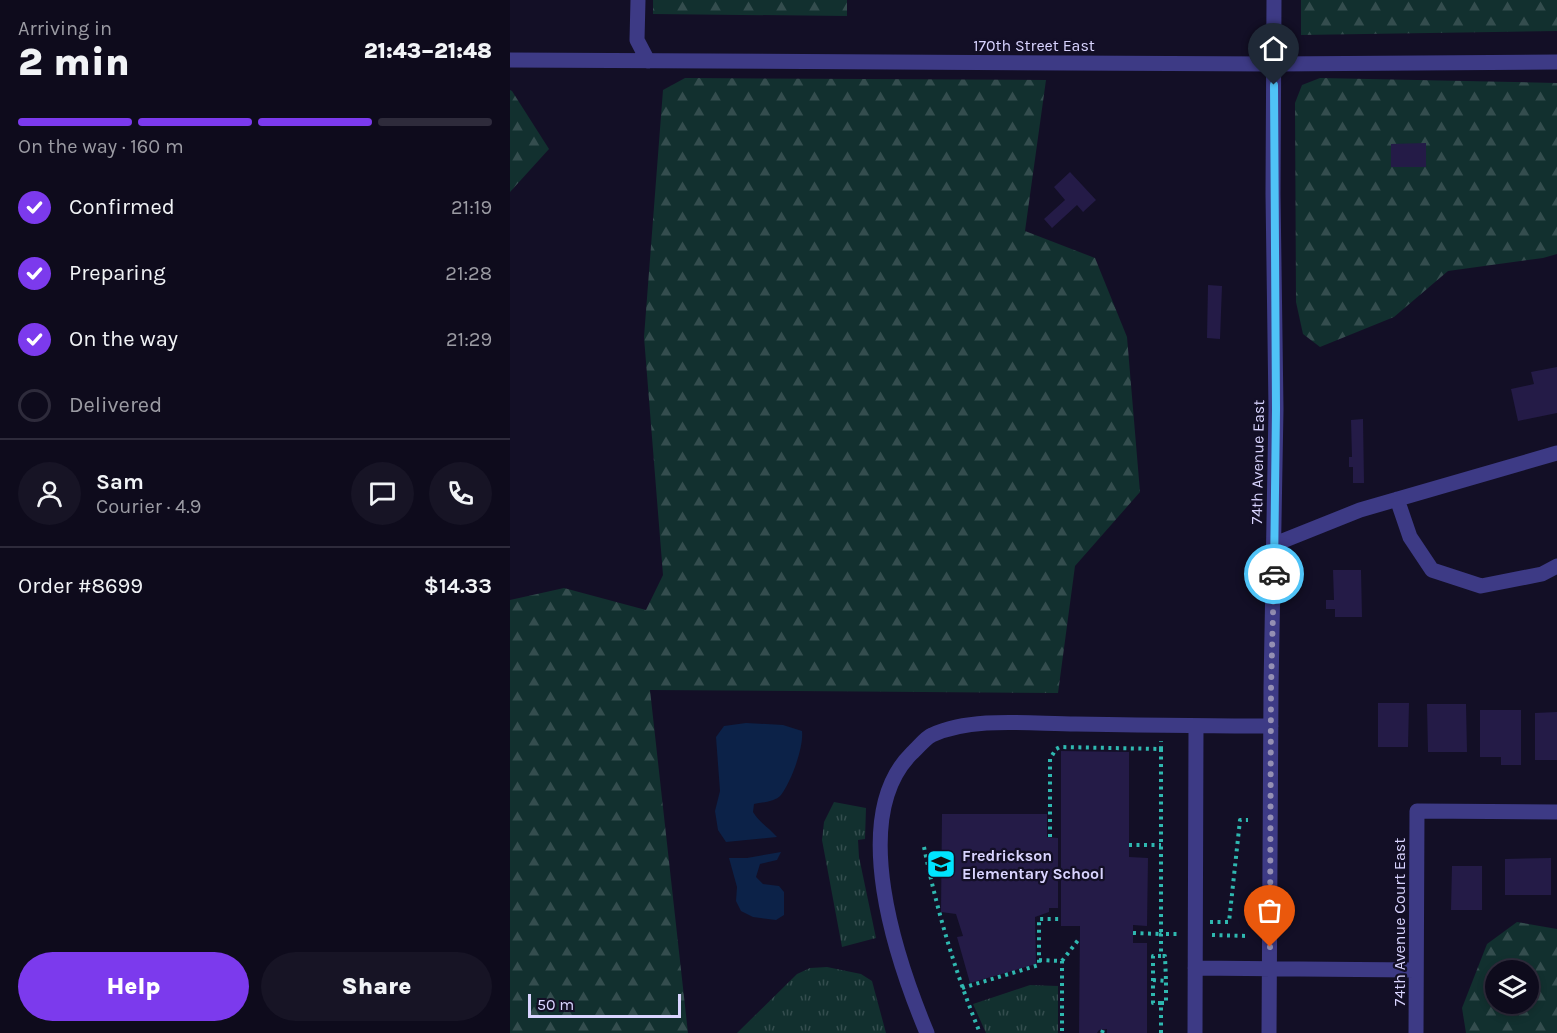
<!DOCTYPE html>
<meta charset="utf-8">
<style>
body{margin:0;font-family:Karla,sans-serif;background:#171425;color:#f1f3f6;height:100vh;display:flex;flex-direction:column;font-size:22px;white-space:nowrap}
*{box-sizing:border-box;margin:0}
p{font-size:20px;color:#9b9ba3}
.icon{flex:none;width:33px;height:33px;fill:none;stroke:currentColor;stroke-width:2;stroke-linecap:round;stroke-linejoin:round}
.map{position:relative;flex:1;overflow:hidden}
.drawer{display:flex;flex-direction:column;background:#0e0b1c;width:510px}
.drawer>*{flex:none}
.controls{position:absolute;left:975px;top:960px;display:grid;gap:12px}
.controls a{display:grid;place-items:center;width:54px;height:54px;border-radius:50%;background:#0e0b1c;box-shadow:0 3px 9px #0003,0 0 0 2px #2e2b3b;font-size:30px}
.scale{position:absolute;left:18px;bottom:15px;width:153px;box-sizing:border-box;padding-left:6px;border:3px solid #d9d4ff;border-top:0;font-size:16px;line-height:21px;white-space:nowrap;color:#d9d4ff;-webkit-text-stroke:4px #130f26;paint-order:stroke}
.pin{position:absolute;display:grid;place-items:center;width:51px;height:51px;color:#fff;margin:-62px -26px;border-radius:50% 50% 50% 0;rotate:-45deg;box-shadow:0 0 6px #0007}
.pin .icon{rotate:45deg}
.courier{position:absolute;display:grid;place-items:center;width:60px;height:60px;margin:-30px;border:4px solid #4fc3f7;border-radius:50%;background:#fff;color:#222;box-shadow:0 2px 8px #0007}
.overview em{font-style:normal;font-weight:800}
.overview div{display:flex;flex-direction:column-reverse}
.overview{display:flex;align-items:center;justify-content:space-between;height:102px;padding:0 18px}
h1{font-size:39px;font-weight:800;line-height:45px}
.bar{display:grid;grid-template-columns:repeat(4,1fr);gap:9px 6px;align-content:center;height:72px;padding:0 18px}
.bar i{height:8px;border-radius:4px;background:#2e2b3b}
.bar .active{background:#7c3aed}
.bar p{grid-column:span 4}
.line{display:flex;align-items:center;gap:15px;padding:0 18px;border-top:2px solid #2e2b3b}
.line div{flex:1}
.round{display:grid;place-items:center;flex:none;width:63px;height:63px;border-radius:32px;background:#171425}
ol{padding:0 18px;list-style:none}
li{display:flex;align-items:center;gap:18px;height:66px}
li p{margin-inline-start:auto}
li .icon{padding:6px;border-radius:50%;background:#7c3aed;color:#fff;stroke-width:4}
li:last-child{color:#9b9ba3}
li i{width:33px;height:33px;border:3px solid #2e2b3b;border-radius:50%}
.button{display:flex;gap:12px;margin-top:auto;padding:12px 18px}
.button a{flex:1;height:69px;border-radius:36px;background:#7c3aed;color:#fff;font-size:24px;font-weight:800;line-height:69px;text-align:center}
.button a+a{background:#171425;color:#f1f3f6}
main{display:flex;flex:1;min-height:0}
.map>svg:first-child{display:block}
.forest{fill:url(#forest-firs);fill-rule:evenodd}
.park{fill:url(#park-tufts)}
.water{fill:#0c2248}
.building{fill:#241b47}
.lines{fill:none;stroke-linecap:round;stroke-linejoin:round}
.path{stroke:#2fb8b0;stroke-width:4;stroke-dasharray:3 4.5;stroke-linecap:butt}
.minor{stroke:#3d3a85;stroke-width:15}
.done{stroke:#948fb3;stroke-width:6;stroke-dasharray:0 10.8}
.route{stroke:#4fc3f7;stroke-width:8}
.labels{text-anchor:middle;stroke-width:4.5;stroke-linejoin:round;paint-order:stroke}
.street-label{font-size:16px;fill:#d9d4ff;stroke:#130f26}
.poi-label{font-size:16px;font-weight:bold;fill:#d9d4ff;stroke:#130f26;text-anchor:start}
</style>
<main>
<section class="drawer">
<div class="overview"><div><h1>2 min</h1><p>Arriving in</p></div><em>21:43–21:48</em></div>
<div class="bar"><i class="active"></i><i class="active"></i><i class="active"></i><i></i><p>On the way · 160 m</p></div>
<ol>
<li><svg class="icon" aria-label="check" viewBox="0 0 24 24"><path d="M5 12l5 5 9-10"/></svg>Confirmed<p>21:19</p></li>
<li><svg class="icon" aria-label="check" viewBox="0 0 24 24"><path d="M5 12l5 5 9-10"/></svg>Preparing<p>21:28</p></li>
<li><svg class="icon" aria-label="check" viewBox="0 0 24 24"><path d="M5 12l5 5 9-10"/></svg>On the way<p>21:29</p></li>
<li><i></i>Delivered</li>
</ol>
<div class="line" style="height:108px"><a class="round"><svg class="icon" aria-label="person" viewBox="0 0 24 24"><circle cx="12" cy="8" r="4"/><path d="M4 21q1-7 8-7t8 7"/></svg></a><div><b>Sam</b><p>Courier · 4.9</p></div><a class="round"><svg class="icon" aria-label="chat" viewBox="0 0 24 24"><path d="M4 5h16v11H9l-5 4z"/></svg></a><a class="round"><svg class="icon" aria-label="phone" viewBox="0 0 24 24"><path d="M5 4h4l2 5-3 2q2 4 5 5l2-3 5 2v4C11 20 4 13 5 4z"/></svg></a></div>
<div class="line" style="height:78px"><div>Order #8699</div><b>$14.33</b></div>
<div class="button"><a>Help</a><a>Share</a></div>
</section>
<div class="map">
<svg width="1047" height="1033" viewBox="0 0 1047 1033">
<defs>
<pattern id="forest-firs" width="22" height="20" patternUnits="userSpaceOnUse" patternTransform="scale(1.5)"><rect width="22" height="20" fill="#12302f"/><path d="M5 1l3.5 6h-7zM16 11l3.5 6h-7z" fill="#344d4e"/></pattern>
<pattern id="park-tufts" width="24" height="20" patternUnits="userSpaceOnUse" patternTransform="scale(1.5)"><rect width="24" height="20" fill="#12302f"/><path d="M3 7l-1-3M5 7V3M7 7l1-3M15 17l-1-3M17 17v-4M19 17l1-3" fill="none" stroke="#344d4e"/></pattern>
</defs>
<rect width="100%" height="100%" fill="#130f26"/>
<!-- forest -->
<path class="forest" d="M 143,0 L 337,0 L 337,16 L 143,14 Z
M 791,0 L 1047,0 L 1047,31 L 791,35 Z
M 175,78 L 536,80 L 515,231 L 585,258 L 617,337 L 630,492 L 565,566 L 548,693 L 140,690 L 178,1033 L 0,1033 L 0,600 L 54,588 L 136,610 L 153,575 L 134,337 L 153,90 Z
M 810,78 L 1047,83 L 1047,254 L 1033,258 L 938,271 L 884,317 L 810,347 L 793,334 L 786,302 L 785,103 L 792,85 Z
M 0,90 L 2,91 L 39,149 L 0,192 Z
M 1007,922 L 1047,929 L 1047,1033 L 956,1033 L 952,1008 L 977,944 ZM 986,970 L 1018,970 L 1018,1004 L 986,1004 Z"/>
<!-- park -->
<path class="park" d="M 324,802 L 356,808 L 355,839 L 348,840 L 349,857 L 366,938 L 332,947 L 312,840 L 314,822 Z
M 317,967 L 351,974 L 362,981 L 376,1033 L 227,1033 L 287,974 L 300,968 Z
M 520,985 L 548,986 L 548,1033 L 476,1033 L 463,1004 Z"/>
<!-- water -->
<path class="water" d="M 236,723 L 273,725 L 292,731 C 294,747 281,782 271,795 C 265,802 253,802 244,804 L 243,812 C 249,822 259,828 267,837 L 216,842 L 208,830 L 205,811 L 210,791 L 206,737 L 214,726 Z
M 271,852 L 267,860 L 250,864 L 246,877 L 253,884 L 269,886 L 274,892 L 274,915 L 266,920 L 243,917 L 231,911 L 226,901 L 227,887 L 219,858 L 237,858 Z"/>
<!-- building -->
<path class="building" d="M 916,143 L 916,167 L 881,167 L 881,144 Z
M 560,172 L 586,200 L 573,212 L 567,205 L 542,228 L 534,219 L 555,200 L 544,187 Z
M 698,285 L 712,286 L 710,339 L 697,338 Z
M 1047,367 L 1047,413 L 1008,421 L 1001,389 L 1024,384 L 1021,372 Z
M 853,419 L 854,483 L 843,483 L 843,467 L 839,467 L 839,457 L 842,457 L 841,420 Z
M 823,570 L 851,570 L 852,617 L 825,617 L 825,609 L 816,609 L 816,600 L 824,600 Z
M 868,703 L 899,703 L 898,747 L 868,747 Z
M 917,704 L 956,704 L 957,752 L 918,752 Z
M 970,710 L 1011,710 L 1011,765 L 991,765 L 991,757 L 970,757 Z
M 1047,712 L 1047,760 L 1025,760 L 1025,713 Z
M 551,751 L 619,752 L 619,857 L 638,858 L 637,926 L 623,925 L 623,943 L 637,943 L 637,1033 L 597,1033 L 597,1029 L 589,1030 L 587,1033 L 569,1033 L 570,926 L 551,926 Z
M 432,814 L 537,814 L 537,837 L 548,838 L 548,908 L 539,908 L 539,912 L 525,917 L 526,964 L 460,983 L 447,937 L 453,936 L 446,914 L 431,912 Z
M 1041,858 L 1041,895 L 995,895 L 995,859 Z
M 942,866 L 972,866 L 972,910 L 941,910 Z"/>
<g class="lines">
<!-- path -->
<path class="path" d="M 540,837 L 540,759 L 546,749 L 550,747 L 651,749 L 651,741
M 619,845 L 651,845
M 414,847 C 427,911 445,972 470,1033
M 700,922 L 719,922 L 730,820 L 738,820
M 623,933 L 651,934 L 651,749
M 702,935 L 738,936
M 529,960 L 552,961 L 552,1033
M 552,961 L 569,939
M 643,980 L 656,981 L 655,956 L 651,956
M 452,988 L 529,965 L 529,919 L 551,919
M 651,1003 L 656,1003 L 656,981
M 592,1033 L 593,1030
M 651,1033 L 651,1003 L 643,1003 L 643,956 L 651,956 L 651,934 L 669,934"/>
<!-- minor -->
<path class="minor" d="M 128,0 L 127,40 L 138,61
M 0,60 L 764,64 L 1047,62
M 887,499 L 900,537 L 922,570 L 971,586 L 1032,574 L 1047,566
M 765,544 L 850,510 L 1047,453
M 685,968 L 906,970
M 417,1033 C 387,961 337,817 402,753 C 408,748 415,738 422,735 C 463,716 522,724 566,724 C 631,725 696,726 761,726
M 685,1033 L 686,726
M 759,1033 L 761,688 L 766,409 L 763,194 L 764,0
M 906,1033 L 907,811 L 1047,812"/>
</g>
<g class="lines">
<!-- done -->
<path class="done" d="M 760,947 L 761,688 L 764,574"/>
<!-- route -->
<path class="route" d="M 764,85 L 766,409 L 764,574"/>
</g>
<!-- icons -->
<defs>
<g id="school-square" transform="scale(1.5)"><rect x="-9" y="-9" width="18" height="18" rx="4" fill="#00e5ff" stroke="#130f26"/><path d="M0-5L7-2L0 1L-7-2ZM-4 1L0 2.5L4 1V4Q0 6-4 4Z" fill="#111"/></g>
</defs>
<g fill-rule="evenodd">
<use href="#school-square" x="431" y="864"/>
</g>
<g class="labels">
<!-- street labels -->
<g class="street-label">
<text x="524" y="51">170th Street East</text>
<text transform="translate(747 462) rotate(-89)" y="6">74th Avenue East</text>
<text transform="translate(889 922) rotate(-90)" y="6">74th Avenue Court East</text>
</g>
<!-- poi labels -->
<g class="poi-label">
<text x="452" y="861">Fredrickson<tspan x="452" dy="18">Elementary School</tspan></text>
</g>
</g>
</svg>
<div class="controls">
<a><svg class="icon" aria-label="layers" viewBox="0 0 24 24"><path d="M12 4l9 5-9 5-9-5zM3 14l9 5 9-5"/></svg></a>
</div>
<div class="scale">50 m</div>
<div class="pin" style="left:760px;top:947px;background:#ea580c"><svg class="icon" aria-label="bag" viewBox="0 0 24 24"><path d="M5 8h14l-1 12H6zM9 8a3 3 0 0 1 6 0"/></svg></div>
<div class="pin" style="left:764px;top:85px;background:#1f2937"><svg class="icon" aria-label="home" viewBox="0 0 24 24"><path d="M3 11l9-7 9 7M6 9v11h12V9"/></svg></div>
<div class="courier" style="left:764px;top:574px"><svg class="icon" aria-label="car" viewBox="0 0 24 24"><path d="M5 17H2v-5l4-1 3-4h7l3 4 3 1v5h-3M9 17h6M6 11h13"/><circle cx="7" cy="17" r="2"/><circle cx="17" cy="17" r="2"/></svg></div>
</div>
</main>
